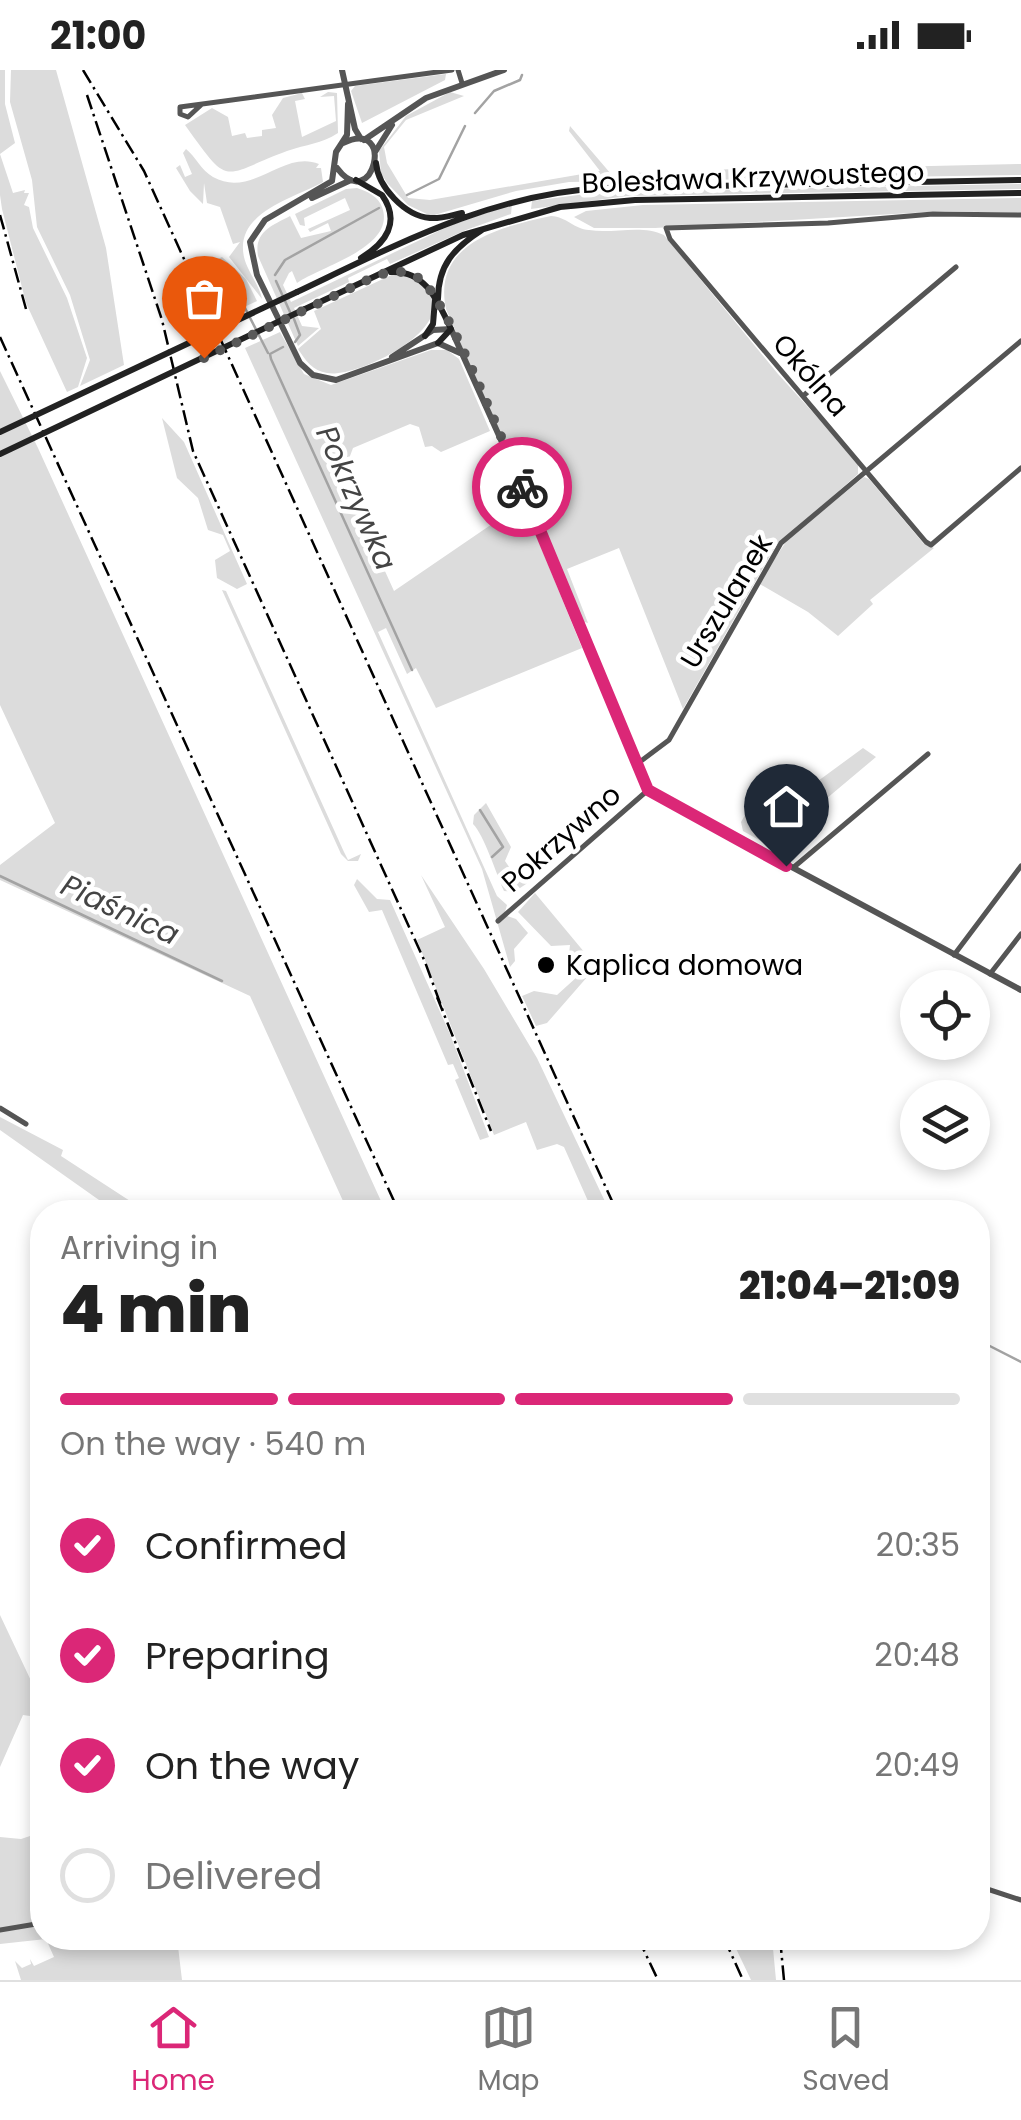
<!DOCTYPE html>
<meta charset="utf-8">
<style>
body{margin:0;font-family:Poppins,sans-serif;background:#f6f6f6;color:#222;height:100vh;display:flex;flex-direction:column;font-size:38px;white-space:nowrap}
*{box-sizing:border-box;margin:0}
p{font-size:32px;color:#767676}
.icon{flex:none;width:55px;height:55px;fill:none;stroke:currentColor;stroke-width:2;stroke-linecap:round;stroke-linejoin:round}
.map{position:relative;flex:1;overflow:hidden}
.panel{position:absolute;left:30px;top:1130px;width:960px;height:750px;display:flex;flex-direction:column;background:#fff;border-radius:40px;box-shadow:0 5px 15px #0003}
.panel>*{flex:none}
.buttons{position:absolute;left:900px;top:900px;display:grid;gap:20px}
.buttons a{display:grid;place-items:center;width:90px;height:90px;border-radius:50%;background:#fff;box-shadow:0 5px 15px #0003;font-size:50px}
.pin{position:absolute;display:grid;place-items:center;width:85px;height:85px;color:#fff;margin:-102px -42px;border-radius:50% 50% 50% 0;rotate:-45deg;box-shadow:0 0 10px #0007}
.pin .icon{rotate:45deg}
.courier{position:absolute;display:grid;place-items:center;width:100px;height:100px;margin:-50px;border:8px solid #db2777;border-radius:50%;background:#fff;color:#222;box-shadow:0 2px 12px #0007}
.overview em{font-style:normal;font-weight:800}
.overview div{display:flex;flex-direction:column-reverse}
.overview{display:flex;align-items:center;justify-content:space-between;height:170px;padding:0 30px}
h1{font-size:65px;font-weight:800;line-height:75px}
.bar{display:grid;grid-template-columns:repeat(4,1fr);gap:15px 10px;align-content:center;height:120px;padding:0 30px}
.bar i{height:12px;border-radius:8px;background:#e0e0e0}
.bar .active{background:#db2777}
.bar p{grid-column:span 4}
ol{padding:0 30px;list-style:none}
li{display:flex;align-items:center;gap:30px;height:110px}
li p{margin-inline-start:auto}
li .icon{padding:10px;border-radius:50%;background:#db2777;color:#fff;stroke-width:4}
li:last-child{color:#767676}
li i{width:55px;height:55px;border:5px solid #e0e0e0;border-radius:50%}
.status{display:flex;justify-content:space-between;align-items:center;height:70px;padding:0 50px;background:#fff;direction:ltr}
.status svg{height:28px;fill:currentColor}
.tabs{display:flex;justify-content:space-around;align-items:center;height:140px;border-top:2px solid #e0e0e0;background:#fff;font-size:28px;color:#767676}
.tabs a{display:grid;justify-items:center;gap:5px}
.tabs .active{color:#db2777}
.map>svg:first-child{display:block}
.green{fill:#dcdcdc}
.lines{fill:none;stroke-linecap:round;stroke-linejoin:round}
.stream{stroke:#a3a3a3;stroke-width:2.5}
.minor{stroke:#555;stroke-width:5}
.tertiary{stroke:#555;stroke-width:6}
.secondary{stroke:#222;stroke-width:6}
.rail{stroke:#000;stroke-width:2.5;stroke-dasharray:15 5 2.5 5;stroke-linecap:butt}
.secondary-bridge{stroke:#222;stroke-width:6}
.done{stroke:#595959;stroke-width:10;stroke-dasharray:0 18}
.route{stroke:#db2777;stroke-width:12}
.poi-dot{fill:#000;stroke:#fff;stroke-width:4}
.labels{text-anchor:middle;stroke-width:9;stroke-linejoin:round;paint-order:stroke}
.street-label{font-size:28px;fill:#000;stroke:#fff}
.poi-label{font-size:28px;fill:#000;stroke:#fff;text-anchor:start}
.water-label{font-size:30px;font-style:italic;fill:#444;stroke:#fff}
</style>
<div class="status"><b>21:00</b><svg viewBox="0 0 49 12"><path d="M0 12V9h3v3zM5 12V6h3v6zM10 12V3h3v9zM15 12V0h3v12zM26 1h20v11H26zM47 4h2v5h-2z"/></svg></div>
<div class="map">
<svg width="1021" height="1910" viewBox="0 0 1021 1910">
<rect width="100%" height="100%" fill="#fff"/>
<!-- green -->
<path class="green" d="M 0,0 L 5,0 L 5,34 L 15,73 L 0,84 L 13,123 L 25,120 L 24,123 L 29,123 L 24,135 L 29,137 L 33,158 L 67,228 L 87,288 L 78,317 L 67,322 L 26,233 L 2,139 L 0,125 Z
M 11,0 L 56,0 L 106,178 L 124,295 L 80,316 L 90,290 L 70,225 L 37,157 L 32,110 L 10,32 Z
M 446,4 L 445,10 L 362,53 L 351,21 L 355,16 Z
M 328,22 L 337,23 L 338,63 C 321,74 307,74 287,81 C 220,106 231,119 185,55 L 212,38 L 228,47 L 232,66 L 245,63 L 247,68 L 262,66 L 262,60 L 276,58 L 272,45 L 283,28 L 302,23 L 305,29 L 295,31 L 302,67 L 336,51 L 334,26 L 320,27 Z
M 450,22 L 464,26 L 406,50 L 384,77 L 387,93 L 408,128 L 430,130 L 600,101 L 569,61 L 570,56 L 611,104 L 734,99 L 736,106 L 844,105 L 844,98 L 1021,94 L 1021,105 L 569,112 L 516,121 L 431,146 L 408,135 L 387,113 L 381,103 L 379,81 L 406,46 Z
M 186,79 C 195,86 201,100 213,107 C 252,129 283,79 319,94 L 316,98 L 321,98 L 323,112 C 295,128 234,142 244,187 C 247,201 260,216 262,229 L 229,187 L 240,172 L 233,174 L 220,137 L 207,133 L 204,113 L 203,134 L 190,121 L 176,98 L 180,95 L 185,107 L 192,104 L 183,83 Z
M 1021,114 L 1021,119 L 627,126 L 531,139 L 532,131 L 601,122 Z
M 357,118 C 368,122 378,126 382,137 C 397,177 321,196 297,213 L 292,201 L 289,203 L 283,215 L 291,232 L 449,156 L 512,134 L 511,144 L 466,160 L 390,194 L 387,189 L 348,208 L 349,212 L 294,238 L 302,256 L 319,258 L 298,276 L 258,186 C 254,162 271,156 290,146 L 301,168 L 331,161 L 328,153 L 310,162 L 308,159 L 350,140 L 345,128 L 304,148 L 305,156 L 300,155 L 295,144 L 346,119 Z
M 1021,128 L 1021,143 L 945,141 L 655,158 L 594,158 L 574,147 L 586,141 L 643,135 Z
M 551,146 C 567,147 574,159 589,160 C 613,164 642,154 664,165 L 778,304 L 858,392 L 858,404 L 775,477 L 683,639 L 619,478 L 567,499 L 588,553 L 581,551 L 446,239 C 432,173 500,157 551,146 Z
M 222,187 L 246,209 L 257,231 L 229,244 L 207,194 Z
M 396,203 C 499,237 362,310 327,303 C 313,301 305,290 298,279 L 321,259 L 314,241 Z
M 280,262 L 304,304 L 331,315 L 431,280 L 447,280 L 459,289 L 490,361 L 441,382 L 432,376 L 425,377 L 419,357 L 410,354 L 353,378 L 350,386 L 353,408 L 345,413 L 394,521 L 523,433 L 582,578 L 436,638 L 416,598 L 407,604 L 386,558 L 378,562 L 497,826 L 507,835 L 504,845 L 516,849 L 528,863 L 514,879 L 515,891 L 510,897 L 482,799 L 245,278 Z
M 0,301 L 38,378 L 386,1142 L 348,1142 L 250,926 L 0,810 L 0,795 L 55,753 L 0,635 Z
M 162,348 L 184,372 L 247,514 L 237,519 L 217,508 L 215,490 L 230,481 L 223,465 L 208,460 L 198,428 L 177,408 Z
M 864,407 L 869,409 L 924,474 L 934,478 L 870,530 L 873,534 L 838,566 L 808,542 L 758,513 L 788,469 Z
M 222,520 L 226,521 L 344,782 L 348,790 L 361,784 L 358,791 L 348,791 L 341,784 Z
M 863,678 L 876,687 L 770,776 L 743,761 L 741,752 L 760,719 L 778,709 L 818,711 Z
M 486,733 L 511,777 L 505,791 L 514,804 L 527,803 L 532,810 L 514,822 L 504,821 C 496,803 484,765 473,754 L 474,745 Z
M 421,805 L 484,899 L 537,988 L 610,1142 L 571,1142 L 588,1131 L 564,1077 L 557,1074 L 537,1080 L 526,1052 L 494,1065 L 417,870 L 445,857 Z
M 357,809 L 377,829 L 390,830 L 450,964 L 489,1067 L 480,1070 L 455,1010 L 459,1008 L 453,994 L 448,995 L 382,840 L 369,842 L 354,815 Z
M 535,823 L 585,883 L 588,906 L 547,953 L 536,956 L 522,926 L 534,921 L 557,925 L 578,906 L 568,892 L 570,875 L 551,876 L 518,842 Z
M 0,1047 L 63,1080 L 61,1086 L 147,1142 L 116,1142 L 0,1060 Z
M 0,1545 L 42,1634 L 42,1667 L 30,1646 L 23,1645 L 0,1697 Z
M 42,1762 L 42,1868 L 177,1868 L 182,1910 L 21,1910 L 15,1891 L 22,1898 L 31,1894 L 30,1889 L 34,1896 L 54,1887 L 46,1869 L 0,1874 L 0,1767 L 21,1769 Z
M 731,1868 L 772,1868 L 776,1910 L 751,1910 Z"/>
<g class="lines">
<!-- stream -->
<path class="stream" d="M 475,43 L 494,21 L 520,10 L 522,5
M 407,125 L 439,109 L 465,56
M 221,191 L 268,283
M 275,205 L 285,190 L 379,138
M 276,211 L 290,242
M 294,249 L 300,265 L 295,272
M 283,277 L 270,284 L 271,289 L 412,600
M 480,740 L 503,777 L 492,787
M 0,806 L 222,911
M 632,1135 L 642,1142
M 978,1270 L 1021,1292"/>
<!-- minor -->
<path class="minor" d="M 458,0 L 462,13
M 201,35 L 188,47 L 180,44 L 180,37 L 452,0
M 1021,145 L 933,144 L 828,153 L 666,158 L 670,169 L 926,472 L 931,475 L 1021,398
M 803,326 L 956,197
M 637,694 L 669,670 L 781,473 L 1021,271
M 794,797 L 928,684
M 498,851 L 648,720
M 954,885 L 1021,796
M 990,904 L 1021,864
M 0,1038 L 26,1054
M 978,1816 L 1021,1830
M 0,1860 L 42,1853"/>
<!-- tertiary -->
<path class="tertiary" d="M 342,0 L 355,59 L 361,69
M 348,34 L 347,65 L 336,82 L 332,111 L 265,150 L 250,172 L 257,205 L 300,293 L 313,305 L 336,310 L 438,273 L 460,283
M 364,70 L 426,28 L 504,0
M 375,82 L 392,55
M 337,98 C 373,146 397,47 343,73
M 312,128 L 351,110
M 392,287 L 433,260 L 451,259 L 537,450 L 648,720 L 1021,920"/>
<!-- secondary -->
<path class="secondary" d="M 376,93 C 378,117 405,146 430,148 C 441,149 452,145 462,143
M 356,110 L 382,125 C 401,152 386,173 361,188
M 391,202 C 426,200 438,232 451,259 L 438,273
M 297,222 C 396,175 493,123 605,118 L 1021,110
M 438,229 C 438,195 454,178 482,160
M 305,239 L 463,165 L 560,137 L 635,130 L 1021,123
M 425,266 L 433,254 L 435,230"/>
<!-- rail -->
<path class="rail" d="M 83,0 L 144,101 L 617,1142
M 87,25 L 162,250 L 193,381 L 425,892 L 443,941
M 0,145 L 26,239
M 0,267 L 399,1142
M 437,927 L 491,1061
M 638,1868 L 658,1910
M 724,1868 L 743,1910
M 780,1868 L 784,1910"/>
<!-- secondary-bridge -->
<path class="secondary-bridge" d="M 0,362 L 297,222
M 0,384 L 305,239"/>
</g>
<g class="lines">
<!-- done -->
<path class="done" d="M 204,288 L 376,206 C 391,201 405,199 420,209 C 446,227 506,379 522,417"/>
<!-- route -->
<path class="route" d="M 522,417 L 648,720 L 786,796"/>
</g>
<!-- markers -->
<circle class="poi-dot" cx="546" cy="895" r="10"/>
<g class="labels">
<!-- street labels -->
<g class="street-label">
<text transform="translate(753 107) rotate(-2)" y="10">Bolesława Krzywoustego</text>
<text transform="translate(811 305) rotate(49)" y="10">Okólna</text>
<text transform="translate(726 531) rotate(-59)" y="10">Urszulanek</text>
<text transform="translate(561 768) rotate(-41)" y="10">Pokrzywno</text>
</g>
<!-- poi labels -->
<g class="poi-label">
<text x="566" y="905">Kaplica domowa</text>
</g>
<!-- water labels -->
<g class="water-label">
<text transform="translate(356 428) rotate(66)" y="10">Pokrzywka</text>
<text transform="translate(120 840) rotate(25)" y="10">Piaśnica</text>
</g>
</g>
</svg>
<div class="buttons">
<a><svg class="icon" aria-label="locate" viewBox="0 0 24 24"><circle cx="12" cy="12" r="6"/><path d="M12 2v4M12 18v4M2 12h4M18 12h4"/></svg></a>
<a><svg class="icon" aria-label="layers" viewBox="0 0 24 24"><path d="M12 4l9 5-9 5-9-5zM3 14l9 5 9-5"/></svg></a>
</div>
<div class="pin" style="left:204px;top:288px;background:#ea580c"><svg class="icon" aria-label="bag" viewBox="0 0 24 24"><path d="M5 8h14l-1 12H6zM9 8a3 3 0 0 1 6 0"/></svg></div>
<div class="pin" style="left:786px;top:796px;background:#1f2937"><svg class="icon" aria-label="home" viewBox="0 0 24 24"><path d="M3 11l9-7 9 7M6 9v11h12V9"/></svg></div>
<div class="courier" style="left:522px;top:417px"><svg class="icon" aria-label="bike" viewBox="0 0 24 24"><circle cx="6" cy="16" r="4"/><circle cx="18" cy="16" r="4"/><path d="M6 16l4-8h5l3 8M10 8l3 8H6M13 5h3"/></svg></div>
<section class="panel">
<div class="overview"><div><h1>4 min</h1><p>Arriving in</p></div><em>21:04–21:09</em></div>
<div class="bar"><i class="active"></i><i class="active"></i><i class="active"></i><i></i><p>On the way · 540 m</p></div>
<ol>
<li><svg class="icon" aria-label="check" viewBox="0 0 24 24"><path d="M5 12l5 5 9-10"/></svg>Confirmed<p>20:35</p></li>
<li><svg class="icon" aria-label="check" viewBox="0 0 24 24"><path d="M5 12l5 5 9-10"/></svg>Preparing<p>20:48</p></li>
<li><svg class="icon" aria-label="check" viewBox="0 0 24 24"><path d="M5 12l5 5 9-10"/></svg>On the way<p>20:49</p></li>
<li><i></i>Delivered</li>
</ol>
</section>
</div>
<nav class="tabs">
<a class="active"><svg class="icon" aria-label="home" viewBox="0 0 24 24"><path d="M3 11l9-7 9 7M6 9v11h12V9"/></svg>Home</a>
<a><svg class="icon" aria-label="map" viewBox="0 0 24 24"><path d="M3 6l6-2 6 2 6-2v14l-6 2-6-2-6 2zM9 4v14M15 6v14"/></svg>Map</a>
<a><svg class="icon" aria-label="saved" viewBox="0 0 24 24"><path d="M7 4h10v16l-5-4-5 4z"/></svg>Saved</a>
</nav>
